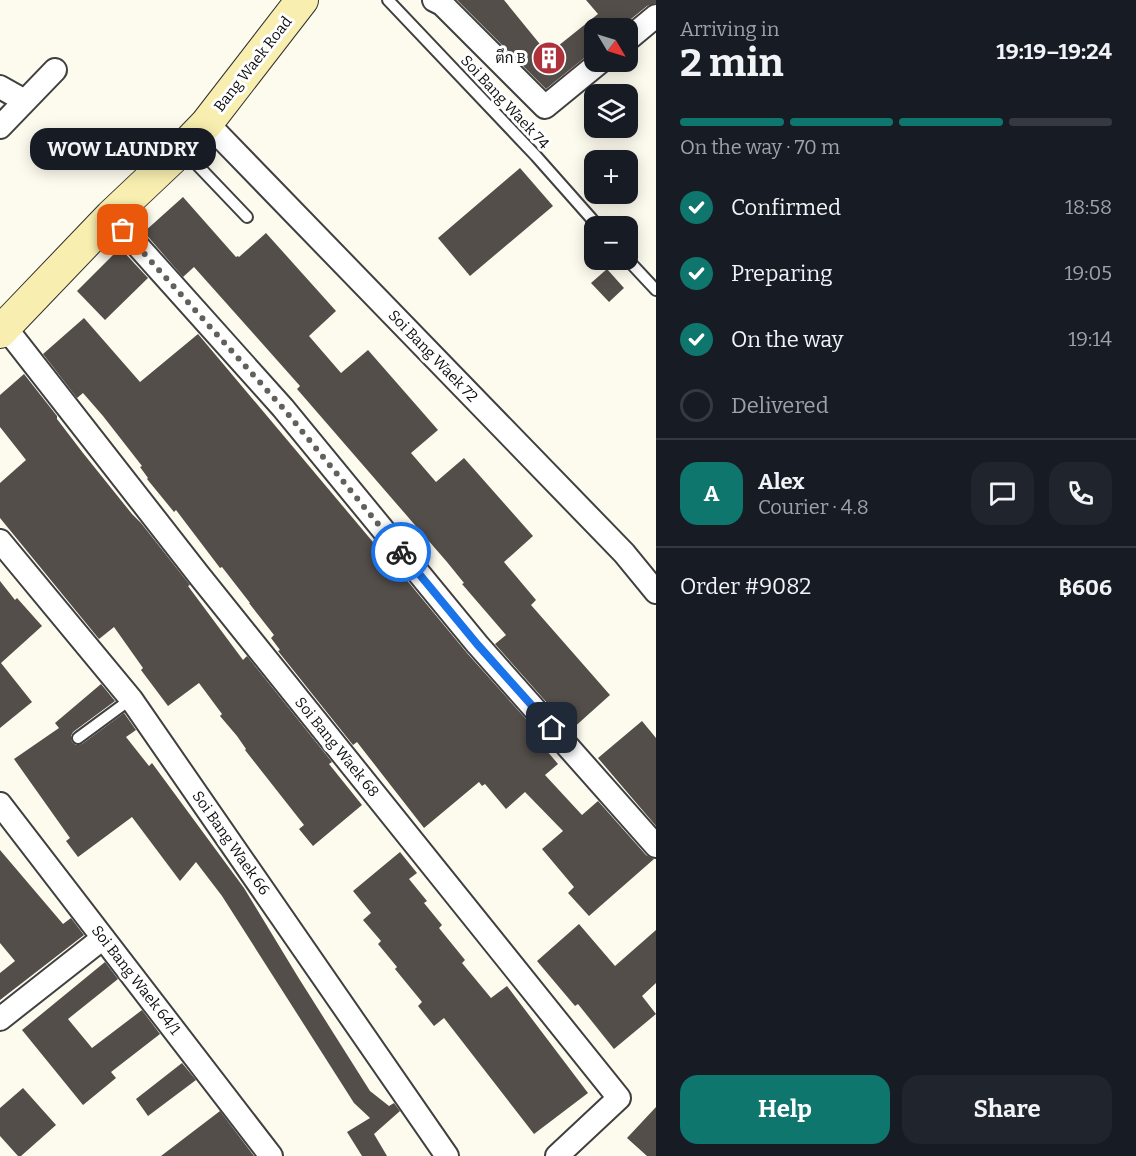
<!DOCTYPE html>
<meta charset="utf-8">
<style>
body{margin:0;font-family:Bitter,Sarabun,serif;background:#20242c;color:#f1f3f6;height:100vh;display:flex;flex-direction:column;font-size:22px;white-space:nowrap}
*{box-sizing:border-box;margin:0}
p{font-size:20px;color:#9ea1a6}
.icon{flex:none;width:33px;height:33px;fill:none;stroke:currentColor;stroke-width:2;stroke-linecap:round;stroke-linejoin:round}
.map{position:relative;flex:1;overflow:hidden}
.panel{display:flex;flex-direction:column;background:#171b24;width:480px}
.panel>*{flex:none}
.needle{width:39px;rotate:128deg}
.buttons{position:absolute;left:584px;top:18px;display:grid;gap:12px}
.buttons a{display:grid;place-items:center;width:54px;height:54px;border-radius:12px;background:#171b24;box-shadow:0 3px 15px #0003;font-size:30px}
.pin{position:absolute;display:grid;place-items:center;width:51px;height:51px;color:#fff;margin:-26px;border-radius:12px;box-shadow:0 3px 9px #0006}
.courier{position:absolute;display:grid;place-items:center;width:60px;height:60px;margin:-30px;border:4px solid #1a73e8;border-radius:50%;background:#fff;color:#222;box-shadow:0 2px 8px #0007}
.bubble{position:absolute;height:42px;border-radius:18px;background:#171b24;box-shadow:0 3px 15px #0003;font-size:20px;font-weight:700;line-height:42px;text-align:center}
.summary em{font-style:normal;font-weight:700}
.summary div{display:flex;flex-direction:column-reverse}
.summary{display:flex;align-items:center;justify-content:space-between;height:102px;padding:0 24px}
h1{font-size:39px;font-weight:700;line-height:45px}
.bar{display:grid;grid-template-columns:repeat(4,1fr);gap:9px 6px;align-content:center;height:72px;padding:0 24px}
.bar i{height:8px;border-radius:4px;background:#363941}
.bar .on{background:#0f766e}
.bar p{grid-column:span 4}
.line{display:flex;align-items:center;gap:15px;padding:0 24px;border-top:2px solid #363941}
.line div{flex:1}
.round{display:grid;place-items:center;flex:none;width:63px;height:63px;border-radius:18px;background:#20242c}
ol{padding:0 24px;list-style:none}
li{display:flex;align-items:center;gap:18px;height:66px}
li p{margin-inline-start:auto}
li .icon{padding:6px;border-radius:50%;background:#0f766e;color:#fff;stroke-width:4}
li:last-child{color:#9ea1a6}
li i{width:33px;height:33px;border:3px solid #363941;border-radius:50%}
.cta{display:flex;gap:12px;margin-top:auto;padding:12px 24px}
.cta a{flex:1;height:69px;border-radius:18px;background:#0f766e;color:#fff;font-size:24px;font-weight:700;line-height:69px;text-align:center}
.cta a+a{background:#20242c;color:#f1f3f6}
main{display:flex;flex:1;min-height:0}
.map>svg:first-child{display:block}
.building{fill:#544e4a}
.lines{fill:none;stroke-linecap:round;stroke-linejoin:round}
.lane-casing{stroke:#404040;stroke-width:14}
.street-casing{stroke:#404040;stroke-width:26}
.secondary-casing{stroke:#2f2f2f;stroke-width:34}
.lane{stroke:#fff;stroke-width:10}
.street{stroke:#fff;stroke-width:22}
.secondary{stroke:#f7eeaf;stroke-width:32}
.done{stroke:#61605c;stroke-width:6;stroke-dasharray:0 10.8}
.route{stroke:#1a73e8;stroke-width:8}
.labels{text-anchor:middle;stroke-width:6;stroke-linejoin:round;paint-order:stroke}
.poi-label{font-size:15px;fill:#0d0d0d;stroke:#fff;text-anchor:end}
.street-label{font-size:15px;fill:#0d0d0d;stroke:#fff}
</style>
<main>
<div class="map">
<svg width="656" height="1156" viewBox="0 0 656 1156">
<rect width="100%" height="100%" fill="#fdfaee"/>
<!-- building -->
<path class="building" d="M 457,0 L 504,0 L 548,54 L 598,14 L 586,0 L 656,0 L 656,3 L 647,6 L 620,28 L 594,28 L 594,50 L 546,89 Z
M 520,168 L 553,206 L 470,276 L 438,238 Z
M 183,197 L 236,257 L 238,256 L 239,257 L 266,233 L 336,311 L 309,336 L 341,373 L 368,350 L 438,430 L 411,453 L 436,482 L 464,458 L 533,536 L 504,562 L 536,600 L 531,605 L 610,695 L 571,730 L 495,644 L 506,635 L 462,584 L 464,583 L 447,562 L 297,389 L 300,386 L 194,267 L 183,277 L 144,232 Z
M 120,248 L 148,278 L 105,320 L 77,291 Z
M 607,269 L 624,288 L 609,302 L 591,283 Z
M 84,318 L 140,382 L 198,334 L 378,548 L 379,548 L 405,579 L 405,578 L 467,653 L 551,747 L 547,751 L 558,764 L 545,775 L 582,815 L 598,801 L 646,855 L 654,859 L 589,916 L 568,893 L 574,887 L 542,849 L 563,831 L 525,792 L 506,809 L 485,784 L 482,786 L 479,782 L 424,828 L 357,742 L 353,745 L 278,651 L 280,650 L 271,638 L 274,635 L 249,603 L 250,603 L 222,567 L 220,568 L 176,510 L 174,512 L 147,479 L 148,478 L 140,467 L 142,466 L 103,416 L 83,393 L 77,398 L 43,354 Z
M 24,374 L 57,416 L 57,419 L 83,453 L 132,514 L 141,523 L 190,585 L 188,586 L 243,660 L 247,656 L 332,762 L 329,764 L 362,805 L 313,846 L 299,829 L 304,825 L 245,750 L 246,749 L 237,736 L 220,716 L 222,714 L 199,683 L 168,706 L 141,670 L 143,668 L 114,627 L 99,639 L 0,518 L 0,483 L 26,460 L 0,427 L 0,395 Z
M 0,581 L 15,600 L 17,598 L 42,626 L 1,663 L 32,702 L 0,728 Z
M 101,684 L 115,701 L 73,732 L 71,736 L 72,742 L 76,745 L 82,744 L 124,713 L 136,730 L 126,737 L 149,766 L 152,763 L 244,888 L 298,977 L 370,1091 L 389,1106 L 394,1103 L 400,1111 L 374,1134 L 387,1156 L 362,1156 L 347,1132 L 370,1118 L 354,1103 L 222,896 L 196,862 L 180,881 L 132,817 L 78,857 L 66,841 L 70,838 L 14,759 L 59,728 L 55,723 Z
M 642,721 L 656,738 L 656,826 L 598,758 Z
M 0,850 L 63,924 L 71,918 L 84,935 L 0,1000 L 0,973 L 15,961 L 0,943 Z
M 400,852 L 417,873 L 409,879 L 427,901 L 424,903 L 442,925 L 439,928 L 465,960 L 462,963 L 491,998 L 507,986 L 588,1093 L 534,1134 L 444,1018 L 434,1026 L 418,1006 L 422,1002 L 395,969 L 397,967 L 378,944 L 381,941 L 363,920 L 371,913 L 353,891 Z
M 579,924 L 615,966 L 656,930 L 656,983 L 642,996 L 656,1014 L 614,1049 L 578,1004 L 575,1006 L 537,961 Z
M 105,962 L 118,979 L 68,1019 L 92,1048 L 142,1010 L 160,1034 L 111,1072 L 116,1078 L 83,1105 L 22,1030 Z
M 182,1063 L 196,1080 L 148,1116 L 136,1099 Z
M 23,1088 L 56,1125 L 21,1156 L 18,1156 L 0,1136 L 0,1108 Z
M 656,1107 L 656,1156 L 647,1156 L 627,1138 Z
M 220,1111 L 254,1156 L 161,1156 Z"/>
<g class="lines">
<!-- lane casing -->
<g class="lane-casing">
<path id="lane" d="M 388,0 L 536,156 L 598,226
M 183,150 L 247,217
M 627,259 L 656,290
M 78,738 L 131,699"/>
</g>
<!-- street casing -->
<g class="street-casing">
<path id="street" d="M 434,0 L 442,4 L 545,107 L 600,62
M 627,40 L 656,16
M 0,87 L 25,101
M 207,123 L 624,553 L 656,592
M 0,127 L 55,70
M 111,216 L 283,408 L 477,644 L 656,846
M 0,323 L 5,327 L 198,574 L 619,1098 L 557,1156
M 0,541 L 131,699 L 447,1156
M 0,804 L 271,1156
M 0,1019 L 103,938"/>
</g>
<!-- secondary casing -->
<g class="secondary-casing">
<path id="secondary" d="M 0,332 L 111,216 L 182,149 L 207,123 L 302,0"/>
</g>
<!-- lane -->
<use href="#lane" class="lane"/>
<!-- street -->
<use href="#street" class="street"/>
<!-- secondary -->
<use href="#secondary" class="secondary"/>
</g>
<g class="lines">
<!-- done -->
<path class="done" d="M 123,230 L 283,408 L 401,552"/>
<!-- route -->
<path class="route" d="M 401,552 L 477,644 L 552,728"/>
</g>
<!-- icons -->
<defs>
<g id="building-disc" transform="scale(1.725)"><circle r="9.5" fill="#af323b" stroke="#fff"/><path d="M-4-6H4V6H1V3H-1V6H-4ZM-2.5-4.3h1.7v1.8h-1.7ZM.8-4.3h1.7v1.8H.8ZM-2.5-1h1.7V.8h-1.7ZM.8-1h1.7V.8H.8Z" fill="#fff"/></g>
</defs>
<g fill-rule="evenodd">
<use href="#building-disc" x="549" y="58"/>
</g>
<g class="labels">
<!-- poi labels -->
<g class="poi-label">
<text x="526" y="63">ตึก B</text>
</g>
<!-- street labels -->
<g class="street-label">
<text transform="translate(253 64) rotate(-52)" y="5">Bang Waek Road</text>
<text transform="translate(505 102) rotate(47)" y="5">Soi Bang Waek 74</text>
<text transform="translate(433 356) rotate(46)" y="5">Soi Bang Waek 72</text>
<text transform="translate(337 747) rotate(51)" y="5">Soi Bang Waek 68</text>
<text transform="translate(231 843) rotate(55)" y="5">Soi Bang Waek 66</text>
<text transform="translate(136 980) rotate(52)" y="5">Soi Bang Waek 64/1</text>
</g>
</g>
</svg>
<div class="buttons">
<a><svg class="needle" viewBox="-14 -14 28 28"><path d="M0-13l5 13h-10z" fill="#e53935"/><path d="M0 13l5-13h-10z" fill="#9ea1a6"/></svg></a>
<a><svg class="icon" aria-label="layers" viewBox="0 0 24 24"><path d="M12 4l9 5-9 5-9-5zM3 14l9 5 9-5"/></svg></a>
<a>+</a>
<a>−</a>
</div>
<div class="pin" style="left:123px;top:230px;background:#ea580c"><svg class="icon" aria-label="bag" viewBox="0 0 24 24"><path d="M5 8h14l-1 12H6zM9 8a3 3 0 0 1 6 0"/></svg></div>
<div class="pin" style="left:552px;top:728px;background:#1f2937"><svg class="icon" aria-label="home" viewBox="0 0 24 24"><path d="M3 11l9-7 9 7M6 9v11h12V9"/></svg></div>
<div class="courier" style="left:401px;top:552px"><svg class="icon" aria-label="bike" viewBox="0 0 24 24"><circle cx="6" cy="16" r="4"/><circle cx="18" cy="16" r="4"/><path d="M6 16l4-8h5l3 8M10 8l3 8H6M13 5h3"/></svg></div>
<div class="bubble" style="left:30px;top:128px;width:186px">WOW LAUNDRY</div>
</div>
<section class="panel">
<div class="summary"><div><h1>2 min</h1><p>Arriving in</p></div><em>19:19–19:24</em></div>
<div class="bar"><i class="on"></i><i class="on"></i><i class="on"></i><i></i><p>On the way · 70 m</p></div>
<ol>
<li><svg class="icon" aria-label="check" viewBox="0 0 24 24"><path d="M5 12l5 5 9-10"/></svg>Confirmed<p>18:58</p></li>
<li><svg class="icon" aria-label="check" viewBox="0 0 24 24"><path d="M5 12l5 5 9-10"/></svg>Preparing<p>19:05</p></li>
<li><svg class="icon" aria-label="check" viewBox="0 0 24 24"><path d="M5 12l5 5 9-10"/></svg>On the way<p>19:14</p></li>
<li><i></i>Delivered</li>
</ol>
<div class="line" style="height:108px"><b class="round" style="background:#0f766e;color:#fff">A</b><div><b>Alex</b><p>Courier · 4.8</p></div><a class="round"><svg class="icon" aria-label="chat" viewBox="0 0 24 24"><path d="M4 5h16v11H9l-5 4z"/></svg></a><a class="round"><svg class="icon" aria-label="phone" viewBox="0 0 24 24"><path d="M5 4h4l2 5-3 2q2 4 5 5l2-3 5 2v4C11 20 4 13 5 4z"/></svg></a></div>
<div class="line" style="height:78px"><div>Order #9082</div><b>฿606</b></div>
<div class="cta"><a>Help</a><a>Share</a></div>
</section>
</main>
